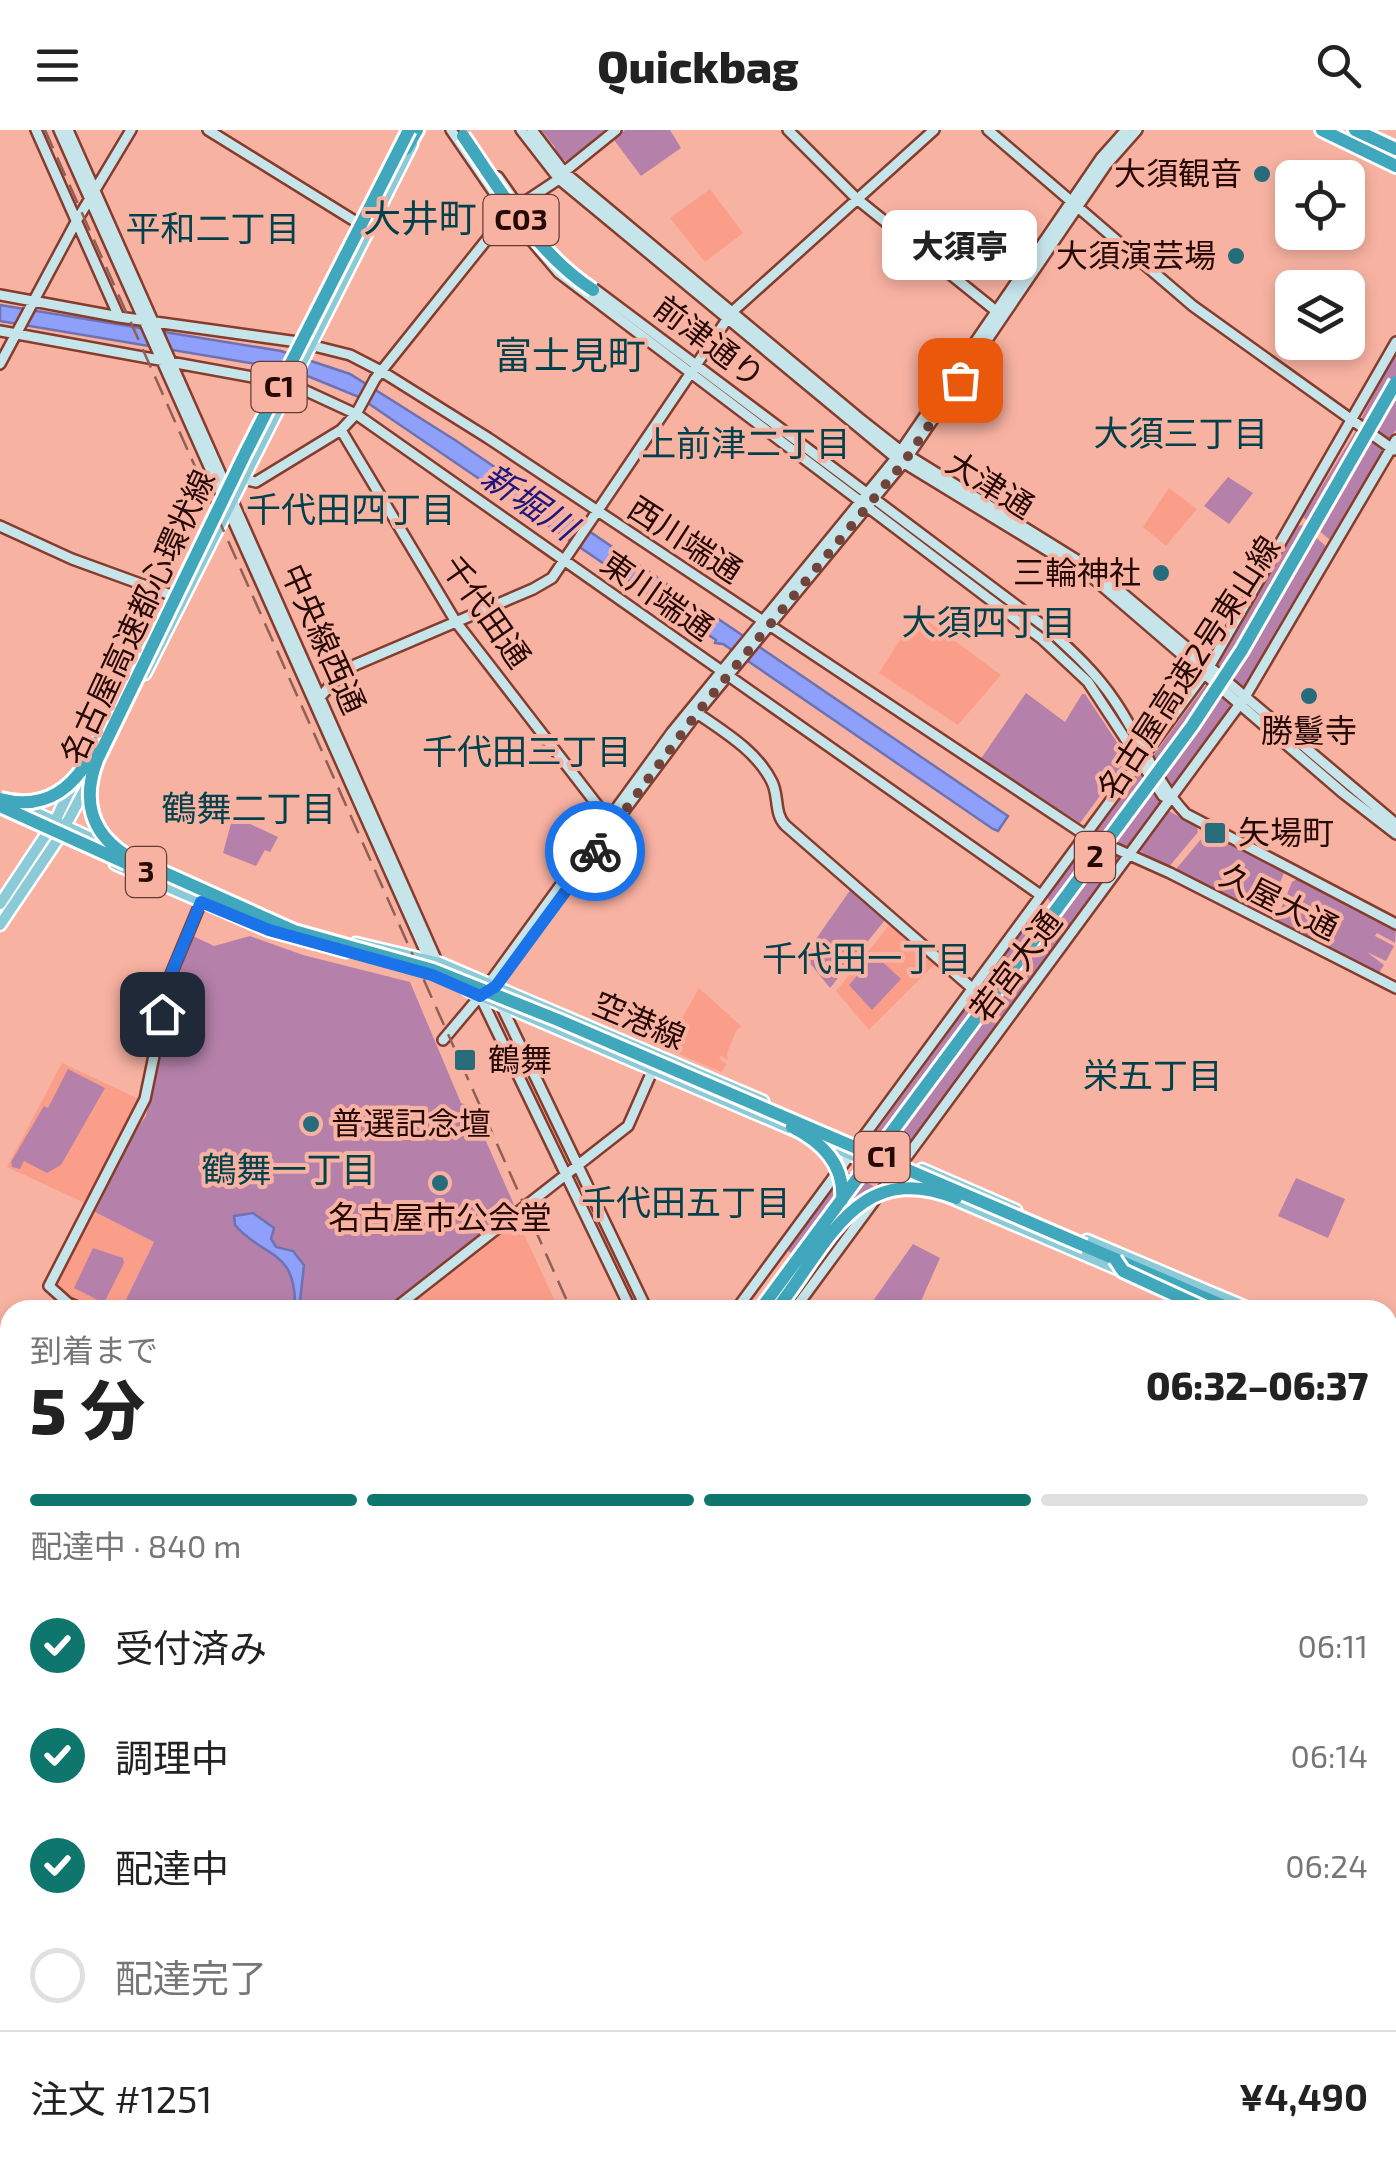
<!DOCTYPE html>
<html lang="ja">
<meta charset="utf-8">
<style>
body{margin:0;font-family:"Exo 2","Noto Sans JP",sans-serif;background:#f6f6f6;color:#222;height:100vh;display:flex;flex-direction:column;font-size:38px;white-space:nowrap}
*{box-sizing:border-box;margin:0}
p{font-size:32px;color:#767676}
.icon{flex:none;width:55px;height:55px;fill:none;stroke:currentColor;stroke-width:2;stroke-linecap:round;stroke-linejoin:round}
.map{position:relative;flex:1;overflow:hidden}
.panel{position:absolute;left:0px;top:1170px;width:1398px;height:882px;display:flex;flex-direction:column;background:#fff;border-radius:30px 30px 0 0;box-shadow:0 5px 15px #0003}
.panel>*{flex:none}
.controls{position:absolute;left:1275px;top:30px;display:grid;gap:20px}
.controls a{display:grid;place-items:center;width:90px;height:90px;border-radius:15px;background:#fff;box-shadow:0 5px 15px #0003;font-size:50px}
.pin{position:absolute;display:grid;place-items:center;width:85px;height:85px;color:#fff;margin:-42px;border-radius:20px;box-shadow:0 5px 15px #0006}
.courier{position:absolute;display:grid;place-items:center;width:100px;height:100px;margin:-50px;border:8px solid #1a73e8;border-radius:50%;background:#fff;color:#222;box-shadow:0 2px 12px #0007}
.bubble{position:absolute;height:70px;border-radius:15px;background:#fff;box-shadow:0 5px 15px #0003;font-size:32px;font-weight:800;line-height:70px;text-align:center}
.head em{font-style:normal;font-weight:800}
.head div{display:flex;flex-direction:column-reverse}
.head{display:flex;align-items:center;justify-content:space-between;height:170px;padding:0 30px}
h1{font-size:65px;font-weight:800;line-height:75px}
.bar{display:grid;grid-template-columns:repeat(4,1fr);gap:15px 10px;align-content:center;height:120px;padding:0 30px}
.bar i{height:12px;border-radius:8px;background:#e0e0e0}
.bar .selected{background:#0f766e}
.bar p{grid-column:span 4}
.line{display:flex;align-items:center;gap:25px;padding:0 30px;border-top:2px solid #e0e0e0}
.line div{flex:1}
ol{padding:0 30px;list-style:none}
li{display:flex;align-items:center;gap:30px;height:110px}
li p{margin-inline-start:auto}
li .icon{padding:10px;border-radius:50%;background:#0f766e;color:#fff;stroke-width:4}
li:last-child{color:#767676}
li i{width:55px;height:55px;border:5px solid #e0e0e0;border-radius:50%}
header{display:flex;justify-content:space-between;align-items:center;height:130px;padding:0 30px;background:#fff;font-size:45px;font-weight:800}
.map>svg:first-child{display:block}
.built{fill:#fb9e89}
.green{fill:#b581aa}
.water{fill:#8ea0f9;stroke:#6f72b0;stroke-width:2.5}
.lines{fill:none;stroke-linecap:round;stroke-linejoin:round}
.secondary-casing{stroke:#863c2c;stroke-width:14}
.primary-casing{stroke:#fff;stroke-width:15}
.highway-casing{stroke:#fff;stroke-width:18}
.secondary{stroke:#c6e5eb;stroke-width:9}
.primary{stroke:#8ccad7;stroke-width:10}
.highway{stroke:#40a7bc;stroke-width:12}
.rail{stroke:#915f55;stroke-width:2.5;stroke-dasharray:20 10;stroke-linecap:butt}
.highway-bridge-casing{stroke:#fff;stroke-width:18;stroke-linecap:butt}
.highway-bridge{stroke:#40a7bc;stroke-width:12}
.done{stroke:#70443b;stroke-width:10;stroke-dasharray:0 18}
.route{stroke:#1a73e8;stroke-width:12}
.poi-dot{fill:#266c7b;stroke:#f8b2a2;stroke-width:4}
.labels{text-anchor:middle;stroke-width:8;stroke-linejoin:round;paint-order:stroke}
.shield{fill:#f8b2a2;stroke:#653b33;stroke-width:2.5}
.shield-label{font-size:30px;font-weight:bold;fill:#260804}
.poi-label{font-size:32px;fill:#260804;stroke:#f8b2a2;text-anchor:end}
.street-label{font-size:32px;fill:#260804;stroke:#f8b2a2}
.neighbourhood-label{font-size:35px;fill:#01414c;stroke:#f8b2a2}
.water-label{font-size:35px;font-style:italic;fill:#1d167c;stroke:#f8b2a2}
.quarter-label{font-size:38px;fill:#01414c;stroke:#f8b2a2}
</style>
<header><svg class="icon" aria-label="menu" viewBox="0 0 24 24"><path d="M4 6h16M4 12h16M4 18h16"/></svg>Quickbag<svg class="icon" aria-label="search" viewBox="0 0 24 24"><circle cx="10" cy="10" r="6"/><path d="M15 15l6 6"/></svg></header>
<div class="map">
<svg width="1396" height="2052" viewBox="0 0 1396 2052">
<rect width="100%" height="100%" fill="#f8b2a2"/>
<!-- built -->
<path class="built" d="M 710,59 L 743,103 L 705,132 L 670,88 Z
M 1169,358 L 1197,379 L 1166,416 L 1143,397 Z
M 917,483 L 1001,545 L 958,595 L 879,543 Z
M 891,793 L 935,834 L 869,900 L 836,861 Z
M 699,858 L 742,897 L 737,899 L 727,923 L 728,930 L 721,926 L 719,929 L 727,934 L 721,942 L 665,918 Z
M 62,933 L 139,969 L 87,1074 L 7,1037 Z
M 95,1082 L 154,1112 L 121,1180 L 87,1178 L 67,1168 L 56,1156 Z
M 518,1091 L 559,1180 L 405,1180 L 479,1122 Z"/>
<!-- green -->
<path class="green" d="M 541,0 L 609,0 L 566,31 L 556,25 L 555,17 Z
M 625,0 L 670,0 L 681,18 L 641,46 L 614,10 Z
M 1396,222 L 1396,300 L 1388,310 L 1361,289 Z
M 1357,299 L 1384,320 L 1330,410 L 1303,387 Z
M 1228,347 L 1253,363 L 1229,394 L 1204,376 Z
M 1302,395 L 1328,418 L 1246,556 L 1240,558 L 1217,537 L 1298,396 Z
M 1207,553 L 1233,574 L 1175,656 L 1171,656 L 1153,626 Z
M 1026,563 L 1065,592 L 1082,564 L 1085,564 L 1126,626 L 1125,632 L 1080,693 L 980,630 Z
M 1140,641 L 1162,673 L 1131,715 L 1125,717 L 1095,701 Z
M 1169,681 L 1197,697 L 1198,702 L 1168,738 L 1140,721 Z
M 233,686 L 278,707 L 270,722 L 265,720 L 256,736 L 223,723 Z
M 1207,702 L 1284,743 L 1266,787 L 1177,742 L 1177,738 Z
M 1087,711 L 1121,728 L 1068,799 L 1047,767 Z
M 1297,749 L 1396,799 L 1395,813 L 1377,803 L 1375,806 L 1394,816 L 1386,831 L 1367,822 L 1384,835 L 1379,843 L 1275,793 L 1292,752 Z
M 851,759 L 885,790 L 830,858 L 804,826 Z
M 1041,777 L 1047,778 L 1063,806 L 1001,887 L 979,865 L 979,859 Z
M 193,806 L 214,816 L 250,806 L 303,825 L 410,852 L 461,973 L 471,977 L 515,1077 L 383,1180 L 121,1180 L 154,1112 L 95,1082 L 135,1001 L 146,986 L 175,849 Z
M 875,825 L 901,849 L 872,880 L 849,855 Z
M 972,870 L 977,870 L 997,895 L 900,1026 L 868,1013 Z
M 68,939 L 105,958 L 61,1035 L 47,1043 L 24,1031 L 20,1039 L 12,1037 L 11,1032 L 44,976 L 48,978 Z
M 846,1041 L 877,1058 L 815,1141 L 787,1120 Z
M 1296,1048 L 1345,1069 L 1328,1108 L 1278,1086 Z
M 913,1114 L 940,1128 L 917,1180 L 868,1178 Z
M 93,1118 L 123,1128 L 124,1133 L 104,1173 L 74,1158 Z"/>
<!-- water -->
<path class="water" d="M 0,175 L 281,221 L 350,244 L 455,310 L 1008,686 L 998,701 L 993,699 L 723,514 L 715,513 L 716,510 L 359,267 L 310,247 L 262,235 L 0,191 Z
M 253,1083 L 274,1098 L 271,1109 L 276,1117 L 293,1121 L 304,1135 L 300,1172 L 295,1177 C 296,1118 264,1129 235,1095 L 234,1086 Z"/>
<g class="lines">
<!-- secondary casing -->
<g class="secondary-casing">
<path id="secondary" d="M 36,0 L 119,187
M 59,0 L 430,832
M 68,0 L 440,838
M 208,0 L 358,93 L 360,102
M 451,0 L 508,83 L 559,143 L 1042,509 L 1088,552 L 1163,666 L 1172,668
M 521,0 L 559,49 L 896,328 L 1094,449 L 1343,663 L 1396,704
M 532,0 L 564,42 L 859,288 L 901,321 L 1101,445 L 1396,694
M 788,0 L 857,69 L 1001,185
M 988,0 L 1193,176 L 1394,320
M 498,47 L 521,80
M 592,157 L 1049,500 C 1073,522 1096,543 1114,570 C 1139,606 1155,651 1186,684 L 1396,794
M 0,165 L 119,187 L 298,212 L 350,225 L 381,241 L 488,308 L 1085,705 L 1170,743 L 1396,858
M 0,201 L 291,254 L 356,284 L 1039,764
M 0,234 L 77,90 L 131,0
M 341,300 L 456,492 L 608,689
M 243,349 L 256,352 L 341,300 L 356,284 L 375,249 L 508,83 L 559,49 L 564,42 L 616,0
M 0,396 L 72,429 L 171,465
M 321,566 L 338,547 L 355,535 L 533,459 L 552,448 L 732,182 L 934,0
M 697,583 C 724,602 757,621 772,652 C 779,666 774,683 785,695 L 973,859
M 491,859 L 697,583 L 904,332 L 1106,35 L 1137,0
M 480,866 L 631,1180
M 500,873 L 647,1180
M 443,910 L 480,866 L 672,602 L 896,328 L 1101,28 L 1126,0
M 84,1180 L 68,1173 L 49,1156 L 145,969 L 171,844 L 204,765
M 393,1180 L 628,996 L 654,937
M 736,1180 L 1209,537 L 1396,212
M 794,1180 L 1245,567 L 1396,310
M 1388,1635 L 1396,1617
M 1388,1658 L 1396,1640
M 0,1662 L 10,1650
M 0,1706 L 10,1716
M 1388,1736 L 1396,1739
M 1388,1897 L 1396,1885
M 1388,1968 L 1396,1973
M 539,2042 L 548,2052
M 1051,2042 L 1057,2052
M 1201,2042 L 1209,2052
M 467,2052 L 469,2042
M 619,2052 L 632,2042
M 1172,2052 L 1179,2042
M 1185,2052 L 1192,2042
M 1278,2052 L 1285,2042"/>
</g>
<!-- primary casing -->
<g class="primary-casing">
<path id="primary" d="M 145,544 L 412,14
M 111,584 L 148,510
M 15,673 L 113,718
M 115,734 L 269,801 L 346,822
M 0,774 L 55,691 L 74,652
M 0,795 L 58,709 L 89,652
M 356,813 L 440,833 L 763,971
M 467,860 L 796,1001
M 821,1012 L 929,1058
M 922,1039 L 1016,1080
M 949,1067 L 1122,1141
M 1087,1110 L 1253,1180
M 1388,1238 L 1396,1242
M 1388,1448 L 1396,1428
M 1388,1466 L 1396,1447
M 0,1986 L 10,1994
M 0,1997 L 10,2004
M 0,2017 L 10,2015
M 61,2042 L 73,2052
M 1032,2052 L 1035,2042
M 1040,2052 L 1044,2042"/>
</g>
<!-- highway casing -->
<g class="highway-casing">
<path id="highway" d="M 1322,0 L 1396,36
M 1355,0 L 1396,19
M 406,19 L 417,0
M 95,618 L 114,581
M 1085,1116 L 1233,1180
M 1388,1247 L 1396,1251
M 1388,1258 L 1396,1261
M 1388,1586 L 1396,1591
M 1388,1603 L 1396,1608
M 79,2045 L 86,2042
M 112,2052 L 117,2042
M 126,2052 L 133,2042
M 155,2052 L 162,2042"/>
</g>
<!-- secondary -->
<use href="#secondary" class="secondary"/>
<!-- primary -->
<use href="#primary" class="primary"/>
<!-- highway -->
<use href="#highway" class="highway"/>
<!-- rail -->
<path class="rail" d="M 45,0 L 571,1180
M 951,2042 L 955,2052"/>
<!-- highway-bridge casing -->
<g class="highway-bridge-casing">
<path id="highway-bridge" d="M 409,0 L 245,324 L 97,630 C 82,669 90,703 127,726 L 294,801 L 433,840 L 558,890 L 1085,1116
M 463,6 C 501,61 536,123 593,160
M 0,669 C 45,681 74,659 94,620
M 0,676 L 126,733
M 792,997 C 822,1012 845,1034 842,1070
M 1115,1129 L 1123,1141 L 1208,1180
M 760,1180 L 1192,596 L 1242,520 L 1396,252
M 776,1180 C 828,1114 857,1029 956,1068"/>
</g>
<!-- highway-bridge -->
<use href="#highway-bridge" class="highway-bridge"/>
</g>
<g class="lines">
<!-- done -->
<path class="done" d="M 595,721 L 697,583 L 904,332 L 960,250"/>
<!-- route -->
<path class="route" d="M 162,884 L 171,844 L 201,772 L 269,800 L 432,845 L 480,866 L 496,856 L 595,721"/>
</g>
<!-- markers -->
<g class="poi-dot">
<circle cx="1262" cy="44" r="10"/>
<circle cx="1236" cy="126" r="10"/>
<circle cx="1161" cy="443" r="10"/>
<circle cx="1309" cy="566" r="10"/>
<rect x="1203" y="691" width="24" height="24" rx="5"/>
<rect x="453" y="918" width="24" height="24" rx="5"/>
<circle cx="311" cy="994" r="10"/>
<circle cx="440" cy="1053" r="10"/>
</g>
<g class="labels">
<!-- shield labels -->
<g class="shield">
<rect x="483.5" y="65" width="75" height="50" rx="8"/>
<rect x="251.5" y="232" width="55" height="50" rx="8"/>
<rect x="1075" y="702" width="40" height="50" rx="8"/>
<rect x="126" y="717" width="40" height="50" rx="8"/>
<rect x="854.5" y="1002" width="55" height="50" rx="8"/>
</g>
<g class="shield-label">
<text x="521" y="100">C03</text>
<text x="279" y="267">C1</text>
<text x="1095" y="737">2</text>
<text x="146" y="752">3</text>
<text x="882" y="1037">C1</text>
</g>
<!-- poi labels -->
<g class="poi-label">
<text x="1242" y="55">大須観音</text>
<text x="1216" y="137">大須演芸場</text>
<text x="1141" y="454">三輪神社</text>
<text x="1309" y="612" text-anchor="middle">勝鬘寺</text>
<text x="1238" y="714" text-anchor="start">矢場町</text>
<text x="488" y="941" text-anchor="start">鶴舞</text>
<text x="331" y="1005" text-anchor="start">普選記念壇</text>
<text x="440" y="1099" text-anchor="middle">名古屋市公会堂</text>
</g>
<!-- street labels -->
<g class="street-label">
<text transform="translate(709 212) rotate(37)" y="11">前津通り</text>
<text transform="translate(990 355) rotate(32)" y="11">大津通</text>
<text transform="translate(685 410) rotate(33)" y="11">西川端通</text>
<text transform="translate(657 466) rotate(35)" y="11">東川端通</text>
<text transform="translate(486 482) rotate(55)" y="11">千代田通</text>
<text transform="translate(138 487) rotate(-65)" y="11">名古屋高速都心環状線</text>
<text transform="translate(323 509) rotate(66)" y="11">中央線西通</text>
<text transform="translate(1189 538) rotate(-57)" y="11">名古屋高速2号東山線</text>
<text transform="translate(1279 772) rotate(27)" y="11">久屋大通</text>
<text transform="translate(1016 836) rotate(-53)" y="11">若宮大通</text>
<text transform="translate(639 891) rotate(23)" y="11">空港線</text>
</g>
<!-- neighbourhood labels -->
<g class="neighbourhood-label">
<text x="213" y="111">平和二丁目</text>
<text x="1181" y="316">大須三丁目</text>
<text x="746" y="326">上前津二丁目</text>
<text x="351" y="392">千代田四丁目</text>
<text x="989" y="505">大須四丁目</text>
<text x="527" y="634">千代田三丁目</text>
<text x="249" y="691">鶴舞二丁目</text>
<text x="867" y="841">千代田一丁目</text>
<text x="1153" y="958">栄五丁目</text>
<text x="289" y="1052">鶴舞一丁目</text>
<text x="686" y="1085">千代田五丁目</text>
</g>
<!-- water labels -->
<g class="water-label">
<text transform="translate(529 372) rotate(34)" y="12">新堀川</text>
</g>
<!-- quarter labels -->
<g class="quarter-label">
<text x="420" y="102">大井町</text>
<text x="570" y="239">富士見町</text>
</g>
</g>
</svg>
<div class="controls">
<a><svg class="icon" aria-label="locate" viewBox="0 0 24 24"><circle cx="12" cy="12" r="6"/><path d="M12 2v4M12 18v4M2 12h4M18 12h4"/></svg></a>
<a><svg class="icon" aria-label="layers" viewBox="0 0 24 24"><path d="M12 4l9 5-9 5-9-5zM3 14l9 5 9-5"/></svg></a>
</div>
<div class="pin" style="left:960px;top:250px;background:#ea580c"><svg class="icon" aria-label="bag" viewBox="0 0 24 24"><path d="M5 8h14l-1 12H6zM9 8a3 3 0 0 1 6 0"/></svg></div>
<div class="pin" style="left:162px;top:884px;background:#1f2937"><svg class="icon" aria-label="home" viewBox="0 0 24 24"><path d="M3 11l9-7 9 7M6 9v11h12V9"/></svg></div>
<div class="courier" style="left:595px;top:721px"><svg class="icon" aria-label="bike" viewBox="0 0 24 24"><circle cx="6" cy="16" r="4"/><circle cx="18" cy="16" r="4"/><path d="M6 16l4-8h5l3 8M10 8l3 8H6M13 5h3"/></svg></div>
<div class="bubble" style="left:882px;top:80px;width:155px">大須亭</div>
<section class="panel">
<div class="head"><div><h1>5 分</h1><p>到着まで</p></div><em>06:32–06:37</em></div>
<div class="bar"><i class="selected"></i><i class="selected"></i><i class="selected"></i><i></i><p>配達中 · 840 m</p></div>
<ol>
<li><svg class="icon" aria-label="check" viewBox="0 0 24 24"><path d="M5 12l5 5 9-10"/></svg>受付済み<p>06:11</p></li>
<li><svg class="icon" aria-label="check" viewBox="0 0 24 24"><path d="M5 12l5 5 9-10"/></svg>調理中<p>06:14</p></li>
<li><svg class="icon" aria-label="check" viewBox="0 0 24 24"><path d="M5 12l5 5 9-10"/></svg>配達中<p>06:24</p></li>
<li><i></i>配達完了</li>
</ol>
<div class="line" style="height:130px"><div>注文 #1251</div><b>¥4,490</b></div>
</section>
</div>
